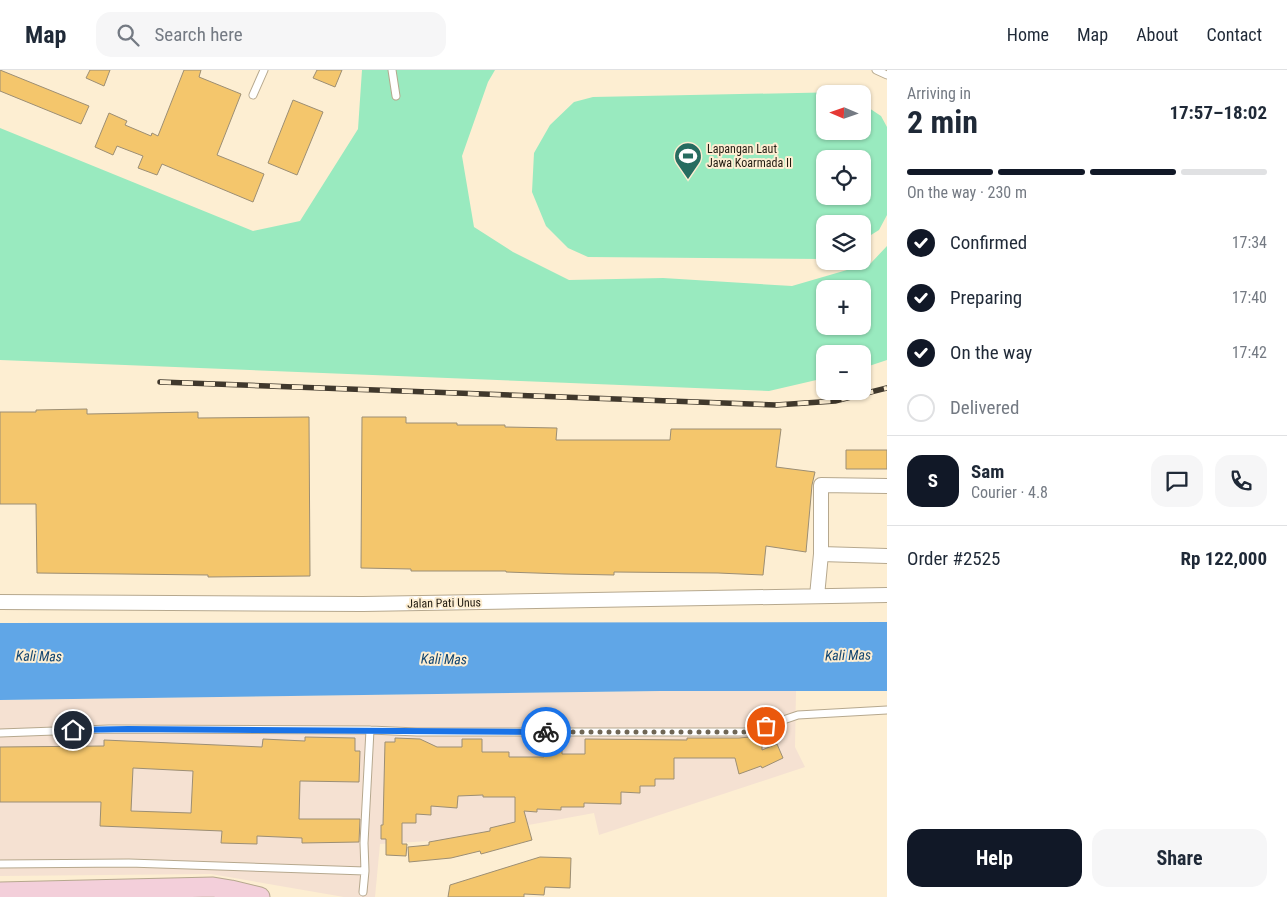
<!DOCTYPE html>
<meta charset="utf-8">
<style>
body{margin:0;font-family:"Roboto Condensed",sans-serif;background:#f6f6f7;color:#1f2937;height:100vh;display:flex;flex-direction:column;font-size:19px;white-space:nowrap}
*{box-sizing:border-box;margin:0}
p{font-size:16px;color:#747a83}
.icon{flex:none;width:28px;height:28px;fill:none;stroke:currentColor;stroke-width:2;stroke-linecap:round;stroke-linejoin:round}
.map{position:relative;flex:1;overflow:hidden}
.sheet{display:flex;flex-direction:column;background:#fff;width:400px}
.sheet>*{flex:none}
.needle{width:32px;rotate:272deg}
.tools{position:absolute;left:816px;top:15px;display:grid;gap:10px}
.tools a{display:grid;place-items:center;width:55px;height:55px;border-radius:10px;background:#fff;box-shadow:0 1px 4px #0004;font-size:25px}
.pin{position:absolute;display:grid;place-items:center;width:42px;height:42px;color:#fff;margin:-21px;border:2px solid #fff;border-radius:50%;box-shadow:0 1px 5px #0007}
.courier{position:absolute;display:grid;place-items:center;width:50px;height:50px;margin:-25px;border:4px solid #1a73e8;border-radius:50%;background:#fff;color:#222;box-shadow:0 1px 6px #0007}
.summary em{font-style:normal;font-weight:700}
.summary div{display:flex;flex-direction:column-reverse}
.summary{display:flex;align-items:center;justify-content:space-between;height:85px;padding:0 20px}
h1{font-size:32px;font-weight:700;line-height:38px}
.bar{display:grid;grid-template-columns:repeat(4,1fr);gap:8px 5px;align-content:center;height:60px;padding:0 20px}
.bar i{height:6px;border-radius:4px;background:#e0e1e3}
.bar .active{background:#111827}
.bar p{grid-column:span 4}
.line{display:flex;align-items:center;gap:12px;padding:0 20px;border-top:1px solid #e0e1e3}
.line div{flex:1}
.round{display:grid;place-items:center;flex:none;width:52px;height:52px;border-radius:15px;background:#f6f6f7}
ol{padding:0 20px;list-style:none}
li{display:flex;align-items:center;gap:15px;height:55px}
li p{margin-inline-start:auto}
li .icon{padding:5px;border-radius:50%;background:#111827;color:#fff;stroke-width:4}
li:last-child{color:#747a83}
li i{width:28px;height:28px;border:2px solid #e0e1e3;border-radius:50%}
.button{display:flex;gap:10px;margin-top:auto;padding:10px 20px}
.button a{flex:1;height:58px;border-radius:15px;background:#111827;color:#fff;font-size:20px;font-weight:700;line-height:58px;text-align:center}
.button a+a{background:#f6f6f7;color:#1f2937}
header{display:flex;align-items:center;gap:30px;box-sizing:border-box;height:70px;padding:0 25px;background:#fff;border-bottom:1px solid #e0e1e3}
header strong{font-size:24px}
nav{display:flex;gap:28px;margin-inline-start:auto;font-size:18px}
.search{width:350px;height:45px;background:#f6f6f7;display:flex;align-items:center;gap:12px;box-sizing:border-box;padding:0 18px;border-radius:15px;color:#747a83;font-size:19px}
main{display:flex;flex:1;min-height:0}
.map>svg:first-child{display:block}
.industrial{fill:#f5e1d2}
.green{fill:#99eabf;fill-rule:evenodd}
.water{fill:#60a6e7}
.building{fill:#f4c66c;stroke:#9c8e74;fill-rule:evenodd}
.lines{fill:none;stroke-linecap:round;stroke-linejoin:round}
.lane-casing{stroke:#b6a88e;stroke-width:9}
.street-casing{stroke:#b6a88e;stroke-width:16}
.secondary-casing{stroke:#b6a88e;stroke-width:21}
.lane{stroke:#fff;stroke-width:7}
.street{stroke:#fff;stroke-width:14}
.secondary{stroke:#f3cfda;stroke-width:19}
.rail-casing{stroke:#40382c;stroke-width:5.5}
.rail{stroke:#fdeed2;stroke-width:4;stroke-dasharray:11;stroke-linecap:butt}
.done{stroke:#6f6655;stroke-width:5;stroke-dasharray:0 9}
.route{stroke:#1a73e8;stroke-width:6}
.labels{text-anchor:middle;stroke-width:4;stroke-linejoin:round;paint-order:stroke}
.poi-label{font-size:12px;fill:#221c12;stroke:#fdeed2;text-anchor:start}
.street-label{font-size:12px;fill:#221c12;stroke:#fdeed2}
.water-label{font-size:14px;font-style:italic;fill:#124570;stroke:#fdeed2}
</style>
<header>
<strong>Map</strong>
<div class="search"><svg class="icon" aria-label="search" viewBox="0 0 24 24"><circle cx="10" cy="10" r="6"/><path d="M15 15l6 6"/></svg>Search here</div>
<nav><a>Home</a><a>Map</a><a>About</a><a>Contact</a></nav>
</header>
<main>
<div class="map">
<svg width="887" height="827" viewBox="0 0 887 827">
<rect width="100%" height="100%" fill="#fdeed2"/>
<!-- industrial -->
<path class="industrial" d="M 660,621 L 796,621 L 795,677 L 805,697 L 599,765 L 594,743 L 446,770 L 380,774 L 375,827 L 344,827 L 211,804 L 0,806 L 0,630 Z"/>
<!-- green -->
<path class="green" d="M 362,0 L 495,0 L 488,12 L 462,86 L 474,157 L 513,182 L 569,210 L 663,208 L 792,216 L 871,193 L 887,176 L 887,290 L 863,298 L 862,284 L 825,284 L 825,308 L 769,321 L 0,290 L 0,58 L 253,161 L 300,151 L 358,59 ZM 825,219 L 862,219 L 862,256 L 825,256 Z
M 845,22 L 847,24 L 825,24 L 825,61 L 862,61 L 863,34 L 881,46 L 887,57 L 887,145 L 879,160 L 863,170 L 862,154 L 825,154 L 825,187 L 822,189 L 588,187 L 568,178 L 546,156 L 532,122 L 534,83 L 550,55 L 574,32 L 593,27 ZM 825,89 L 862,89 L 862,126 L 825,126 Z"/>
<!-- water -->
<path class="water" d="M 887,552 L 887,621 L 660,621 L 0,630 L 0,553 Z"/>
<!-- building -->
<path class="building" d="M 0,0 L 89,36 L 81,54 L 0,21 Z
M 90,0 L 110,0 L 104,16 L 86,8 Z
M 184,0 L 201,0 L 199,7 L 241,24 L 217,85 L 264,104 L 253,132 L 162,94 L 157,105 L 138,98 L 143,86 L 117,76 L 113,85 L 95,77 L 109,43 L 127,51 L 125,55 L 151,66 L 152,63 L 158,66 Z
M 317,0 L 342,0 L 335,17 L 313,8 Z
M 293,30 L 323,42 L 297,105 L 268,93 Z
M 87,339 L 87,344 L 198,342 L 198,348 L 309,347 L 310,506 L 208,507 L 208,505 L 37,503 L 36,434 L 0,434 L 0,342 L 36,342 L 36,340 Z
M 362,347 L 406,347 L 406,353 L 457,353 L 457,355 L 505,355 L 505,357 L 557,358 L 556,370 L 670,370 L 671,359 L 781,359 L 776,397 L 815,402 L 812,415 L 806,482 L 766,476 L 763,505 L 718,503 L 614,502 L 614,505 L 564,504 L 506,502 L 506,501 L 411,501 L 411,499 L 361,498 Z
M 846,380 L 887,380 L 887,399 L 846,399 Z
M 762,666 L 762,680 L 777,674 L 783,688 L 762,698 L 761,696 L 739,704 L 735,688 L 674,688 L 674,709 L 655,709 L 655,716 L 640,716 L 640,723 L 621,722 L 621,734 L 584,733 L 584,737 L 561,737 L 561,740 L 537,739 L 537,742 L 524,741 L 532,770 L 481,784 L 480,781 L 451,788 L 409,792 L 408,777 L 429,775 L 429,772 L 490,761 L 490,758 L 515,752 L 515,727 L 483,727 L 483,725 L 458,726 L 457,738 L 431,736 L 431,745 L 416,744 L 416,753 L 402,753 L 402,774 L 407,774 L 406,786 L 386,785 L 386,769 L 381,769 L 381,755 L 383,755 L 385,672 L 395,672 L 395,668 L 420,669 L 437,677 L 462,677 L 462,669 L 482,669 L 482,682 L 509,682 L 509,687 L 544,687 L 544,668 L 562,669 L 562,684 L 585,684 L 585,669 L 687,670 L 687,668 L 739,668 Z
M 305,667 L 355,668 L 355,681 L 360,681 L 359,712 L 300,711 L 299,749 L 360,749 L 359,772 L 302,773 L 302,768 L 257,766 L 257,774 L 221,773 L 222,761 L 100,756 L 101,732 L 0,732 L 0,677 L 104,676 L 104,670 L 262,677 L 263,669 L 305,671 ZM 133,698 L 193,701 L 191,743 L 131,741 Z
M 540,787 L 571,788 L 570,818 L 545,817 L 544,825 L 524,824 L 524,827 L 448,827 L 450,815 Z"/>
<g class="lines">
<!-- lane casing -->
<g class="lane-casing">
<path id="lane" d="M 392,0 L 396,26
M 876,0 L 887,5
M 253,25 L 264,0
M 0,663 L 109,659 L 370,660 L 417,662 L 748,662 L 798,645 L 887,640
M 0,794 L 129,793 L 365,801
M 363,822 L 365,801 L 364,773 L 370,660"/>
</g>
<!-- street casing -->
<g class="street-casing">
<path id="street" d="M 821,484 L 887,486
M 817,526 L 821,484 L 821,415 L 887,416
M 0,532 L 363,534 L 887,525"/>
</g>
<!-- secondary casing -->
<g class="secondary-casing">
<path id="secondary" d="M 0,822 L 213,817 L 231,820 L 260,827"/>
</g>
<!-- lane -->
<use href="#lane" class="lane"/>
<!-- street -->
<use href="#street" class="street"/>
<!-- secondary -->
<use href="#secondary" class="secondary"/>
<!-- rail casing -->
<g class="rail-casing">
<path id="rail" d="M 160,312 L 776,335 L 835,331 L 887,318"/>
</g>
<!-- rail -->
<use href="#rail" class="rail"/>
</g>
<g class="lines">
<!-- done -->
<path class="done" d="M 546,662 L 748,662 L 766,656"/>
<!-- route -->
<path class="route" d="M 73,660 L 128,659 L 546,662"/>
</g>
<!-- icons -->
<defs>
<g id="stadium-pin" transform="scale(1.4375)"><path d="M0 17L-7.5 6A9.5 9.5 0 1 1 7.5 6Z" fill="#276c60" stroke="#fdeed2"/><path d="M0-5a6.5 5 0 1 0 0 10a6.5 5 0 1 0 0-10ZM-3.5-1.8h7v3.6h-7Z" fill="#fff"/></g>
</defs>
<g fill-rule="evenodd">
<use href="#stadium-pin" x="688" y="86"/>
</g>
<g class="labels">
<!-- poi labels -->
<g class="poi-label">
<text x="707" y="83">Lapangan Laut<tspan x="707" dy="14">Jawa Koarmada II</tspan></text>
</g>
<!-- street labels -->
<g class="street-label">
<text transform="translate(444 533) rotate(-1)" y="4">Jalan Pati Unus</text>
</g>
<!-- water labels -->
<g class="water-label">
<text transform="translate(848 585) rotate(-1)" y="5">Kali Mas</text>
<text transform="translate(39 586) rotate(1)" y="5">Kali Mas</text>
<text transform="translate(444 589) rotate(1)" y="5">Kali Mas</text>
</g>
</g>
</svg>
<div class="tools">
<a><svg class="needle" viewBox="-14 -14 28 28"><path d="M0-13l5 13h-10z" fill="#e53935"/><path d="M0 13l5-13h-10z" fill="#747a83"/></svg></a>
<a><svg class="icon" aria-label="locate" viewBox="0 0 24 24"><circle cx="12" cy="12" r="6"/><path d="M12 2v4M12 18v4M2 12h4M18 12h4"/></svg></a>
<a><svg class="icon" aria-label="layers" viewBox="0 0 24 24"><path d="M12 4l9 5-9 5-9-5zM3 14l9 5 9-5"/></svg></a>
<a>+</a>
<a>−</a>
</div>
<div class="pin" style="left:766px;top:656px;background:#ea580c"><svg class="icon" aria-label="bag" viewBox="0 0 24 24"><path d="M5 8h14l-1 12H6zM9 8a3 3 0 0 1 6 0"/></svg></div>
<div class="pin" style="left:73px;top:660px;background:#1f2937"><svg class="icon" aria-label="home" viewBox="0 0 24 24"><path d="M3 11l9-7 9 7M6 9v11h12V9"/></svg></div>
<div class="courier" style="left:546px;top:662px"><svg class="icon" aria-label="bike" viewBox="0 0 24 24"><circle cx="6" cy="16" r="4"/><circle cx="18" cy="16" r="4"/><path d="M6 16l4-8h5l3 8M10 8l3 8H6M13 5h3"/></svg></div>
</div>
<section class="sheet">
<div class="summary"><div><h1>2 min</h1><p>Arriving in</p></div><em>17:57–18:02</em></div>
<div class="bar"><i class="active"></i><i class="active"></i><i class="active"></i><i></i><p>On the way · 230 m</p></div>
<ol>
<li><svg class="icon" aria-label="check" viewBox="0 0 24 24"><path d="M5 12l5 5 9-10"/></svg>Confirmed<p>17:34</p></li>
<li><svg class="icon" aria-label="check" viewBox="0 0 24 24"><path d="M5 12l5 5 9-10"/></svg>Preparing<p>17:40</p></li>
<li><svg class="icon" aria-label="check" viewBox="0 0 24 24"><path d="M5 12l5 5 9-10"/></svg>On the way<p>17:42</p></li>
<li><i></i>Delivered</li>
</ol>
<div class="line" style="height:90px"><b class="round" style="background:#111827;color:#fff">S</b><div><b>Sam</b><p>Courier · 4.8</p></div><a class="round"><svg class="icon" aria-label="chat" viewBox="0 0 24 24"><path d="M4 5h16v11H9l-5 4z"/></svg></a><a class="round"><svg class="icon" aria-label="phone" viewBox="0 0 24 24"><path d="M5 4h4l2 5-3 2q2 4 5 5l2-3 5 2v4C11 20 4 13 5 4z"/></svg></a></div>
<div class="line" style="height:65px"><div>Order #2525</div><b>Rp 122,000</b></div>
<div class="button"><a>Help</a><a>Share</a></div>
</section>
</main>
